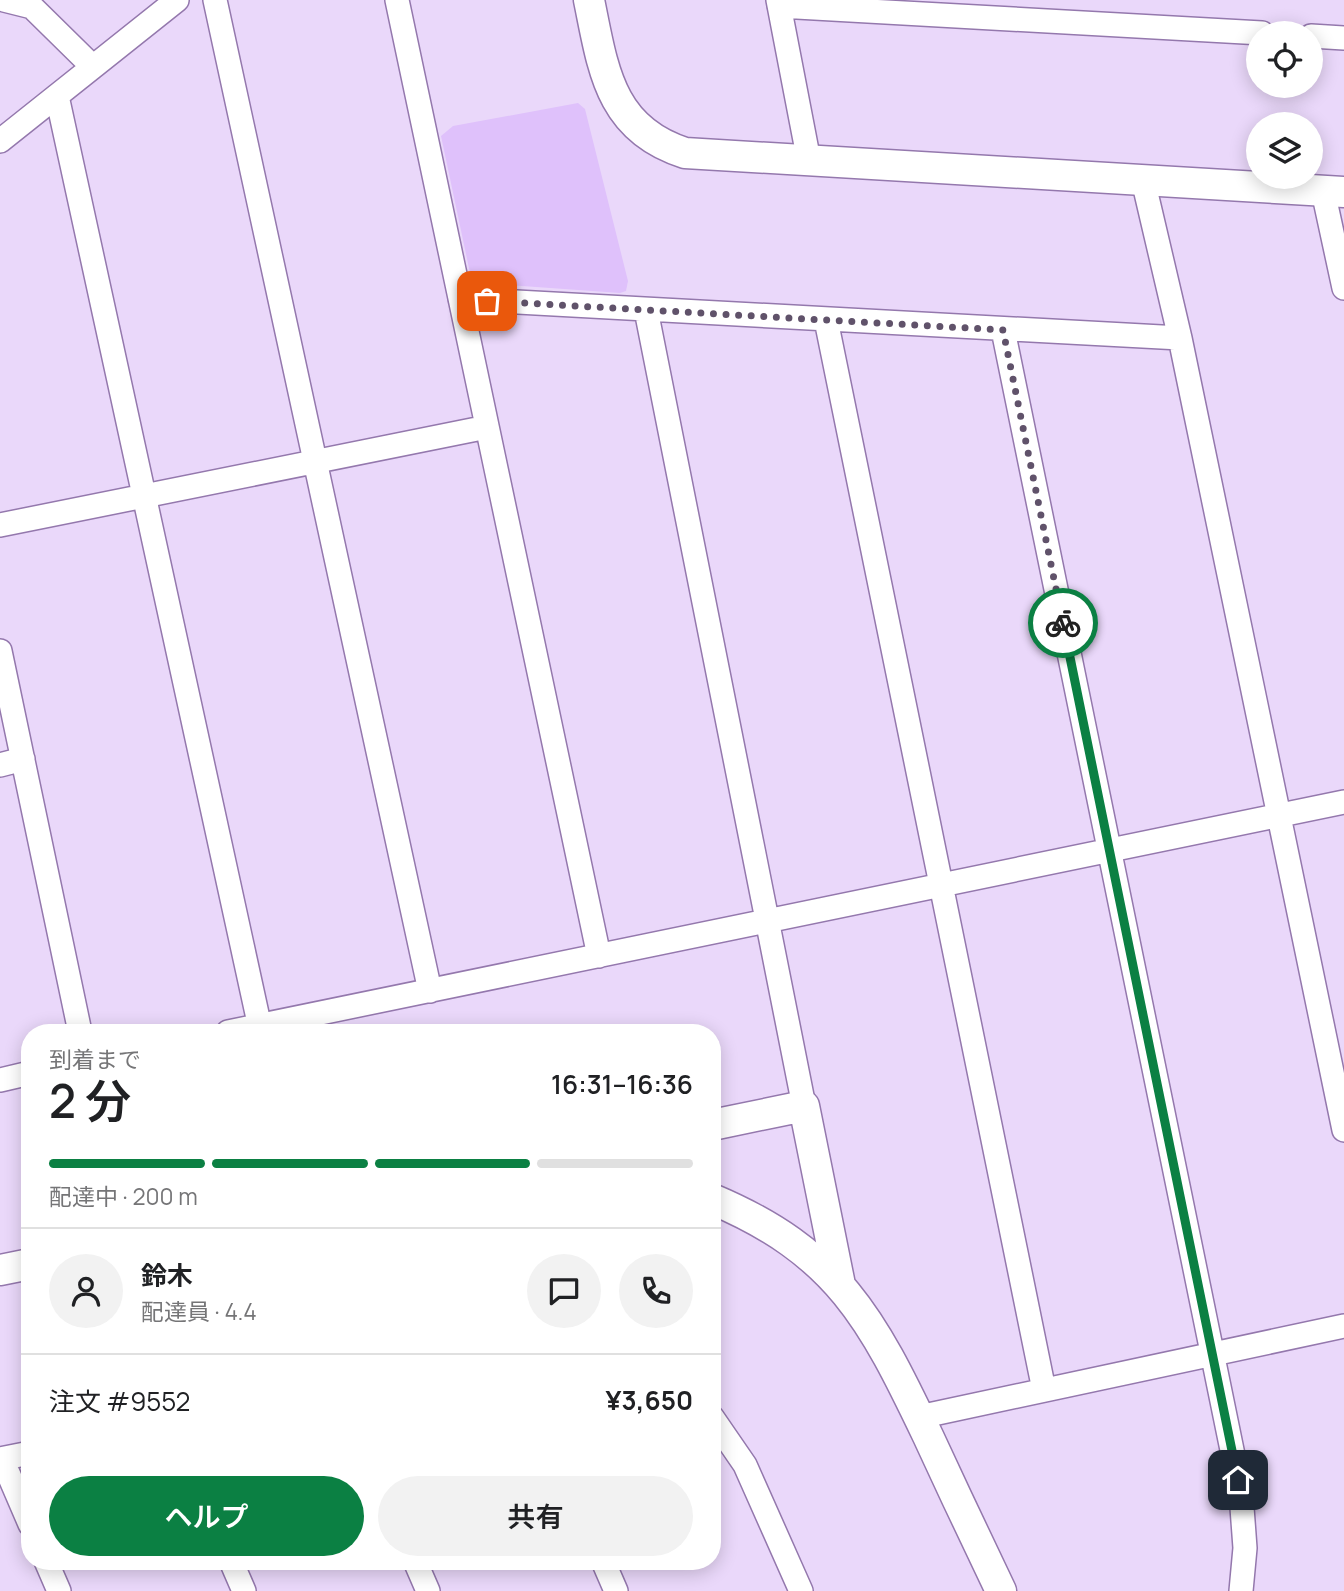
<!DOCTYPE html>
<html lang="ja">
<meta charset="utf-8">
<style>
body{margin:0;font-family:Manrope,"Noto Sans JP",sans-serif;background:#f2f2f2;color:#202124;height:100vh;display:flex;flex-direction:column;font-size:26px;white-space:nowrap}
*{box-sizing:border-box;margin:0}
p{font-size:23px;color:#757577}
.icon{flex:none;width:38px;height:38px;fill:none;stroke:currentColor;stroke-width:2;stroke-linecap:round;stroke-linejoin:round}
.map{position:relative;flex:1;overflow:hidden}
.details{position:absolute;left:21px;top:1024px;width:700px;height:546px;display:flex;flex-direction:column;background:#fff;border-radius:28px;box-shadow:0 4px 18px #0003}
.details>*{flex:none}
.controls{position:absolute;left:1246px;top:21px;display:grid;gap:14px}
.controls a{display:grid;place-items:center;width:77px;height:77px;border-radius:50%;background:#fff;box-shadow:0 4px 18px #0003;font-size:35px}
.pin{position:absolute;display:grid;place-items:center;width:60px;height:60px;color:#fff;margin:-30px;border-radius:14px;box-shadow:0 4px 10px #0006}
.courier{position:absolute;display:grid;place-items:center;width:70px;height:70px;margin:-35px;border:5px solid #0b8043;border-radius:50%;background:#fff;color:#222;box-shadow:0 2px 9px #0007}
.summary em{font-style:normal;font-weight:600}
.summary div{display:flex;flex-direction:column-reverse}
.summary{display:flex;align-items:center;justify-content:space-between;height:119px;padding:0 28px}
h1{font-size:46px;font-weight:600;line-height:52px}
.bar{display:grid;grid-template-columns:repeat(4,1fr);gap:10px 7px;align-content:center;height:84px;padding:0 28px}
.bar i{height:9px;border-radius:5px;background:#e0e0e0}
.bar .current{background:#0b8043}
.bar p{grid-column:span 4}
.line{display:flex;align-items:center;gap:18px;padding:0 28px;border-top:2px solid #e0e0e0}
.line div{flex:1}
.round{display:grid;place-items:center;flex:none;width:74px;height:74px;border-radius:37px;background:#f2f2f2}
.action{display:flex;gap:14px;margin-top:auto;padding:14px 28px}
.action a{flex:1;height:80px;border-radius:42px;background:#0b8043;color:#fff;font-size:28px;font-weight:600;line-height:80px;text-align:center}
.action a+a{background:#f2f2f2;color:#202124}
.map>svg:first-child{display:block}
.green{fill:#dfc1fb}
.lines{fill:none;stroke-linecap:round;stroke-linejoin:round}
.minor-casing{stroke:#9478ad;stroke-width:26}
.tertiary-casing{stroke:#9478ad;stroke-width:33}
.minor{stroke:#fff;stroke-width:23}
.tertiary{stroke:#fff;stroke-width:30}
.done{stroke:#60526a;stroke-width:7;stroke-dasharray:0 12.6}
.route{stroke:#0b8043;stroke-width:9}
</style>
<div class="map">
<svg width="1344" height="1591" viewBox="0 0 1344 1591">
<rect width="100%" height="100%" fill="#ead8fa"/>
<!-- green -->
<path class="green" d="M 578,103 L 585,109 L 628,281 L 626,291 L 620,293 L 480,283 L 470,273 L 441,136 L 453,126 Z"/>
<g class="lines">
<!-- minor casing -->
<g class="minor-casing">
<path id="minor" d="M 4,0 L 32,7 L 93,67
M 215,0 L 430,991
M 397,0 L 599,956
M 778,0 L 809,161
M 779,6 L 1262,33
M 1311,36 L 1344,38
M 57,96 L 261,1032
M 0,141 L 177,0
M 1143,180 L 1180,338 L 1344,1130
M 1323,191 L 1344,288
M 460,299 L 1180,338
M 646,310 L 804,1106
M 826,320 L 1044,1390
M 1003,330 L 1241,1494 L 1245,1548 L 1241,1591
M 0,525 L 487,427
M 0,651 L 80,1032
M 0,765 L 23,759
M 228,1032 L 1344,802
M 0,1080 L 30,1073
M 712,1417 L 745,1465 L 801,1591
M 919,1417 L 1344,1326
M 0,1459 L 30,1453
M 2,1459 L 30,1524
M 46,1561 L 59,1591
M 231,1561 L 244,1591
M 415,1561 L 428,1591
M 603,1561 L 616,1591"/>
</g>
<!-- tertiary casing -->
<g class="tertiary-casing">
<path id="tertiary" d="M 589,0 C 603,68 609,129 685,153 L 1344,192
M 712,1125 L 804,1106 L 840,1285
M 712,1199 C 838,1252 872,1319 928,1436 C 952,1488 976,1539 1001,1591
M 0,1270 L 30,1264"/>
</g>
<!-- minor -->
<use href="#minor" class="minor"/>
<!-- tertiary -->
<use href="#tertiary" class="tertiary"/>
</g>
<g class="lines">
<!-- done -->
<path class="done" d="M 487,301 L 1003,330 L 1063,623"/>
<!-- route -->
<path class="route" d="M 1063,623 L 1238,1480"/>
</g>
</svg>
<div class="controls">
<a><svg class="icon" aria-label="locate" viewBox="0 0 24 24"><circle cx="12" cy="12" r="6"/><path d="M12 2v4M12 18v4M2 12h4M18 12h4"/></svg></a>
<a><svg class="icon" aria-label="layers" viewBox="0 0 24 24"><path d="M12 4l9 5-9 5-9-5zM3 14l9 5 9-5"/></svg></a>
</div>
<div class="pin" style="left:487px;top:301px;background:#ea580c"><svg class="icon" aria-label="bag" viewBox="0 0 24 24"><path d="M5 8h14l-1 12H6zM9 8a3 3 0 0 1 6 0"/></svg></div>
<div class="pin" style="left:1238px;top:1480px;background:#1f2937"><svg class="icon" aria-label="home" viewBox="0 0 24 24"><path d="M3 11l9-7 9 7M6 9v11h12V9"/></svg></div>
<div class="courier" style="left:1063px;top:623px"><svg class="icon" aria-label="bike" viewBox="0 0 24 24"><circle cx="6" cy="16" r="4"/><circle cx="18" cy="16" r="4"/><path d="M6 16l4-8h5l3 8M10 8l3 8H6M13 5h3"/></svg></div>
<section class="details">
<div class="summary"><div><h1>2 分</h1><p>到着まで</p></div><em>16:31–16:36</em></div>
<div class="bar"><i class="current"></i><i class="current"></i><i class="current"></i><i></i><p>配達中 · 200 m</p></div>
<div class="line" style="height:126px"><a class="round"><svg class="icon" aria-label="person" viewBox="0 0 24 24"><circle cx="12" cy="8" r="4"/><path d="M4 21q1-7 8-7t8 7"/></svg></a><div><b>鈴木</b><p>配達員 · 4.4</p></div><a class="round"><svg class="icon" aria-label="chat" viewBox="0 0 24 24"><path d="M4 5h16v11H9l-5 4z"/></svg></a><a class="round"><svg class="icon" aria-label="phone" viewBox="0 0 24 24"><path d="M5 4h4l2 5-3 2q2 4 5 5l2-3 5 2v4C11 20 4 13 5 4z"/></svg></a></div>
<div class="line" style="height:91px"><div>注文 #9552</div><b>¥3,650</b></div>
<div class="action"><a>ヘルプ</a><a>共有</a></div>
</section>
</div>
